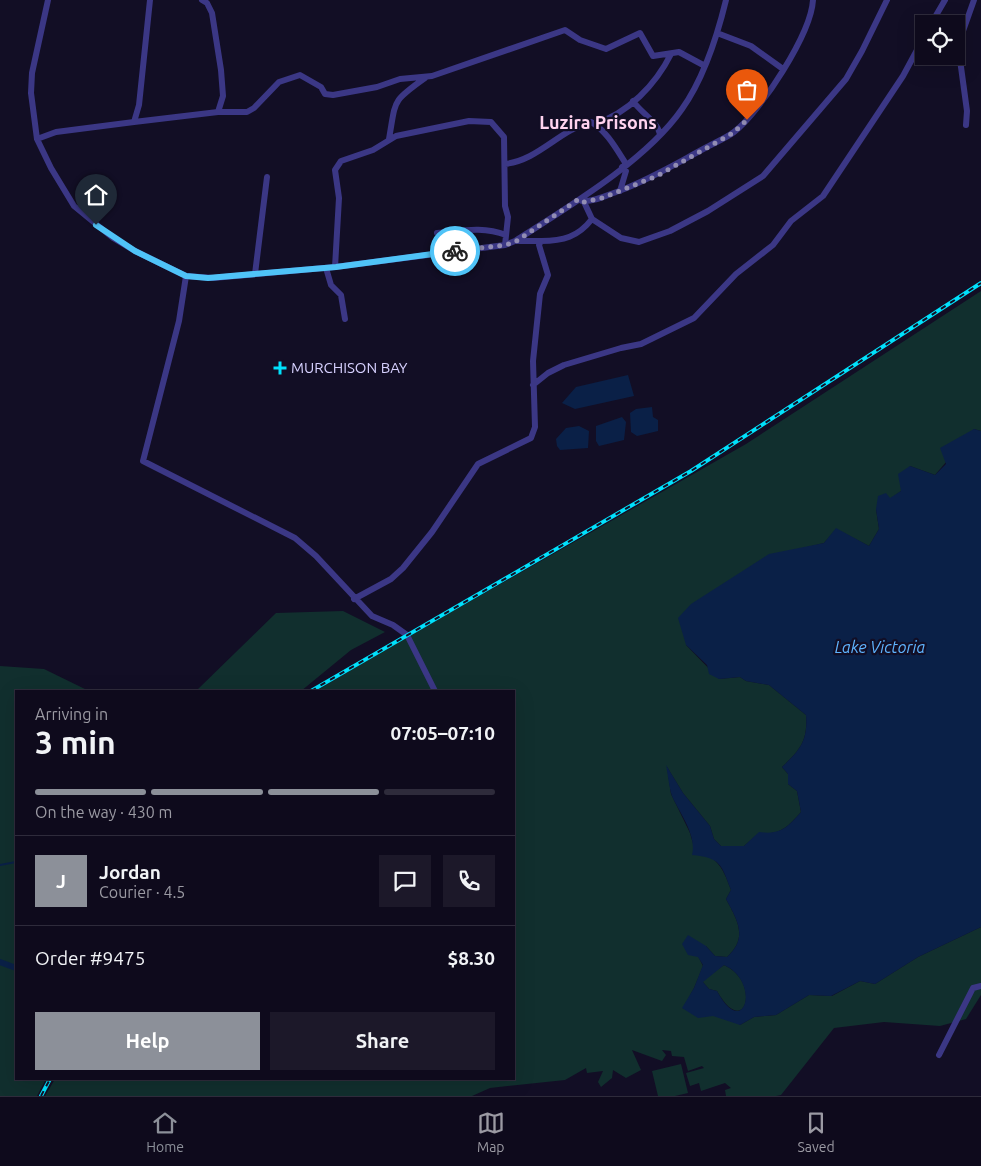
<!DOCTYPE html>
<meta charset="utf-8">
<style>
body{margin:0;font-family:Ubuntu,sans-serif;background:#1c1829;color:#f1f3f6;height:100vh;display:flex;flex-direction:column;font-size:19px;white-space:nowrap}
*{box-sizing:border-box;margin:0}
p{font-size:16px;color:#9b9aa3}
.icon{flex:none;width:28px;height:28px;fill:none;stroke:currentColor;stroke-width:2;stroke-linecap:round;stroke-linejoin:round}
.map{position:relative;flex:1;overflow:hidden}
.side{position:absolute;left:15px;top:690px;width:500px;height:390px;display:flex;flex-direction:column;background:#0e0a1c;border-radius:0px;box-shadow:0 5px 20px #0002,0 0 0 1px #2e2b3b}
.side>*{flex:none}
.fabs{position:absolute;left:915px;top:15px;display:grid;gap:10px}
.fabs a{display:grid;place-items:center;width:50px;height:50px;border-radius:0px;background:#0e0a1c;box-shadow:0 5px 20px #0002,0 0 0 1px #2e2b3b;font-size:25px}
.pin{position:absolute;display:grid;place-items:center;width:42px;height:42px;color:#fff;margin:-51px -21px;border-radius:50% 50% 50% 0;rotate:-45deg;box-shadow:0 0 5px #0007}
.pin .icon{rotate:45deg}
.courier{position:absolute;display:grid;place-items:center;width:50px;height:50px;margin:-25px;border:4px solid #4fc3f7;border-radius:50%;background:#fff;color:#222;box-shadow:0 1px 6px #0007}
.summary em{font-style:normal;font-weight:700}
.summary div{display:flex;flex-direction:column-reverse}
.summary{display:flex;align-items:center;justify-content:space-between;height:85px;padding:0 20px}
h1{font-size:32px;font-weight:700;line-height:38px}
.bar{display:grid;grid-template-columns:repeat(4,1fr);gap:8px 5px;align-content:center;height:60px;padding:0 20px}
.bar i{height:6px;border-radius:4px;background:#2e2b3b}
.bar .selected{background:#8c9099}
.bar p{grid-column:span 4}
.line{display:flex;align-items:center;gap:12px;padding:0 20px;border-top:1px solid #2e2b3b}
.line div{flex:1}
.round{display:grid;place-items:center;flex:none;width:52px;height:52px;border-radius:0px;background:#1c1829}
.button{display:flex;gap:10px;margin-top:auto;padding:10px 20px}
.button a{flex:1;height:58px;border-radius:0px;background:#8c9099;color:#fff;font-size:20px;font-weight:700;line-height:58px;text-align:center}
.button a+a{background:#1c1829;color:#f1f3f6}
.dock{display:flex;justify-content:space-around;align-items:center;height:70px;border-top:1px solid #2e2b3b;background:#0e0a1c;font-size:14px;color:#9b9aa3}
.dock a{display:grid;justify-items:center;gap:2px}
.dock .selected{color:#8c9099}
.map>svg:first-child{display:block}
.green{fill:#112f2e}
.water{fill:#0a2047;fill-rule:evenodd}
.lines{fill:none;stroke-linecap:round;stroke-linejoin:round}
.stream{stroke:#0a2047;stroke-width:2}
.canal{stroke:#0a2047;stroke-width:6}
.street{stroke:#3b3785;stroke-width:6}
.rail-casing{stroke:#00e1fc;stroke-width:4}
.rail{stroke:#120e25;stroke-width:2;stroke-dasharray:5.5;stroke-linecap:butt}
.done{stroke:#928db3;stroke-width:5;stroke-dasharray:0 9}
.route{stroke:#4fc3f7;stroke-width:6}
.poi-dot{fill:#00e1fc;stroke:#120e25;stroke-width:2}
.labels{text-anchor:middle;stroke-width:4.5;stroke-linejoin:round;paint-order:stroke}
.poi-label{font-size:15px;fill:#d7d1ff;stroke:#120e25;text-anchor:start}
.water-label{font-size:16px;font-style:italic;fill:#5fb4ff;stroke:#120e25}
.quarter-label{font-size:18px;font-weight:bold;fill:#ffd3ef;stroke:#120e25}
</style>
<div class="map">
<svg width="981" height="1096" viewBox="0 0 981 1096">
<rect width="100%" height="100%" fill="#120e25"/>
<!-- green -->
<path class="green" d="M 981,291 L 981,431 L 974,429 L 935,475 L 910,466 L 901,491 L 876,509 L 879,529 L 869,546 L 836,529 L 824,543 L 803,548 L 686,645 L 719,679 L 740,677 L 746,681 L 769,685 L 806,715 C 808,741 800,750 782,767 L 788,774 L 788,784 L 797,791 L 801,812 C 787,828 780,835 759,833 L 744,846 L 721,846 L 714,839 L 710,826 L 683,793 L 667,767 L 671,794 L 690,833 L 694,847 C 718,860 722,865 731,890 L 726,899 C 738,921 748,938 727,957 L 715,956 L 706,946 L 698,956 L 703,966 L 694,988 L 683,1008 L 733,1020 L 740,1025 L 754,1017 L 776,1015 L 809,995 L 832,996 L 860,981 L 875,984 L 918,957 L 981,927 L 981,995 L 966,1019 L 940,1026 L 884,1022 L 834,1028 L 781,1095 L 776,1096 L 726,1096 L 725,1090 L 731,1088 L 725,1083 L 701,1091 L 699,1083 L 690,1086 L 686,1073 L 704,1068 L 702,1066 L 688,1071 L 684,1057 L 672,1056 L 671,1051 L 662,1050 L 666,1055 L 662,1061 L 632,1050 L 641,1070 L 626,1078 L 613,1070 L 612,1078 L 601,1087 L 598,1082 L 603,1071 L 587,1073 L 586,1068 L 565,1080 L 490,1088 L 472,1096 L 45,1096 L 55,1079 L 514,1079 L 514,691 L 316,691 L 376,655 L 746,444 Z
M 343,611 L 385,632 L 351,650 L 301,691 L 196,691 L 276,613 Z
M 0,666 L 44,669 L 89,691 L 16,691 L 16,1079 L 46,1079 L 37,1096 L 0,1096 Z
M 724,965 C 762,982 745,1041 717,991 L 709,989 L 702,981 Z
M 681,1064 L 688,1093 L 675,1096 L 658,1096 L 652,1071 Z"/>
<!-- water -->
<path class="water" d="M 628,375 L 634,396 L 575,409 L 562,403 L 576,387 Z
M 652,407 L 653,417 L 658,420 L 658,431 L 637,436 L 631,432 L 630,413 L 636,409 Z
M 622,417 L 626,422 L 624,440 L 599,446 L 596,441 L 596,426 Z
M 579,426 L 589,431 L 588,448 L 560,450 L 557,446 L 556,439 L 566,428 Z
M 974,429 L 981,431 L 981,927 L 918,957 L 875,984 L 860,981 L 831,996 L 809,995 L 776,1015 L 754,1017 L 740,1025 L 713,1016 L 698,1018 L 682,1008 L 694,988 L 703,965 L 698,957 L 688,955 L 682,944 L 688,935 L 706,946 L 715,956 L 727,957 C 748,938 738,921 726,899 L 731,890 C 721,864 721,858 692,855 C 697,835 680,814 672,796 C 669,787 668,775 666,765 L 683,793 L 710,826 L 714,839 L 721,846 L 744,846 L 759,832 C 780,835 787,828 801,812 L 797,791 L 788,784 L 788,774 L 782,767 C 800,750 808,741 806,715 L 769,685 L 746,681 L 740,677 L 719,679 L 709,674 L 707,665 L 686,645 L 678,618 L 691,604 L 769,554 L 824,543 L 836,528 L 869,546 L 879,529 L 876,509 L 878,496 L 886,493 L 890,498 L 901,491 L 898,474 L 910,466 L 935,475 L 946,464 L 940,448 ZM 724,965 C 762,982 744,1042 717,991 L 709,989 L 703,982 Z"/>
<g class="lines">
<!-- stream -->
<path class="stream" d="M 0,865 L 16,862"/>
<!-- canal -->
<path class="canal" d="M 0,962 L 16,968"/>
<!-- street -->
<path class="street" d="M 48,0 L 32,73 L 31,93 L 37,139 L 51,168 L 74,206 L 113,238 L 135,251 L 186,276 L 213,278 L 335,267 L 505,245 L 515,241 C 568,207 646,161 682,109 C 704,78 717,37 726,0
M 202,0 L 207,3 L 212,13 L 221,70 L 223,96 L 218,112
M 931,24 L 945,0
M 717,33 L 751,46 L 783,69
M 633,101 C 640,112 657,121 660,134
M 134,122 L 139,105 L 150,0
M 594,124 C 628,114 656,84 671,54
M 966,125 L 967,111 L 958,45 L 974,0
M 37,139 L 56,132 L 134,122 L 218,112 L 247,112 L 254,108 L 279,82 L 300,75 L 321,87 L 325,94 L 333,95 L 377,87 L 400,79 L 432,76 L 565,30 L 580,40 L 606,49 L 640,33 L 653,56 L 679,52 L 705,66
M 389,139 C 396,100 391,102 425,78
M 505,164 C 539,160 559,130 591,122 C 606,130 617,150 626,164
M 620,191 L 626,171 L 622,167
M 582,201 C 595,202 607,195 619,191 C 651,179 677,163 707,147 C 716,142 726,138 734,132 C 761,111 811,34 813,0
M 584,202 L 592,219 L 621,238 L 639,242 L 670,231 L 708,211 L 763,176 L 846,79 L 862,51 L 887,0
M 437,233 C 461,231 483,226 506,235
M 541,241 C 563,241 578,237 592,219
M 335,267 L 339,198 L 335,170 L 341,161 L 373,150 L 396,136 L 469,121 L 491,122 L 504,137 L 505,206 L 508,217 L 505,245
M 326,268 L 331,285 L 341,295 L 345,319
M 255,274 L 267,177
M 186,276 L 179,321 L 143,461 L 295,538 L 316,556 L 372,616 L 393,625 L 407,635 L 435,691
M 533,385 L 548,373 L 564,365 L 621,348 L 641,344 L 694,318 L 736,274 L 773,245 L 791,221 L 823,196 L 903,76 L 924,37
M 354,599 L 391,579 L 403,568 L 432,532 L 478,464 L 531,438 L 535,427 L 533,361 L 540,294 L 548,275 L 539,245 L 541,241 L 515,241
M 939,1055 L 973,988 L 981,986"/>
<!-- rail casing -->
<g class="rail-casing">
<path id="rail" d="M 311,691 L 691,471 L 981,283
M 41,1096 L 50,1079"/>
</g>
<!-- rail -->
<use href="#rail" class="rail"/>
</g>
<g class="lines">
<!-- done -->
<path class="done" d="M 455,251 L 505,245 L 515,242 L 579,199 L 584,202 L 602,198 L 657,176 L 733,133 L 747,120"/>
<!-- route -->
<path class="route" d="M 96,225 L 135,251 L 186,276 L 208,278 L 336,267 L 455,251"/>
</g>
<!-- markers -->
<path class="poi-dot" d="M277.5 360.5h5v5h5v5h-5v5h-5v-5h-5v-5h5z"/>
<g class="labels">
<!-- poi labels -->
<g class="poi-label">
<text x="291" y="373">MURCHISON BAY</text>
</g>
<!-- water labels -->
<g class="water-label">
<text x="880" y="653">Lake Victoria</text>
</g>
<!-- quarter labels -->
<g class="quarter-label">
<text x="598" y="129">Luzira Prisons</text>
</g>
</g>
</svg>
<div class="fabs">
<a><svg class="icon" aria-label="locate" viewBox="0 0 24 24"><circle cx="12" cy="12" r="6"/><path d="M12 2v4M12 18v4M2 12h4M18 12h4"/></svg></a>
</div>
<div class="pin" style="left:747px;top:120px;background:#ea580c"><svg class="icon" aria-label="bag" viewBox="0 0 24 24"><path d="M5 8h14l-1 12H6zM9 8a3 3 0 0 1 6 0"/></svg></div>
<div class="pin" style="left:96px;top:225px;background:#1f2937"><svg class="icon" aria-label="home" viewBox="0 0 24 24"><path d="M3 11l9-7 9 7M6 9v11h12V9"/></svg></div>
<div class="courier" style="left:455px;top:251px"><svg class="icon" aria-label="bike" viewBox="0 0 24 24"><circle cx="6" cy="16" r="4"/><circle cx="18" cy="16" r="4"/><path d="M6 16l4-8h5l3 8M10 8l3 8H6M13 5h3"/></svg></div>
<section class="side">
<div class="summary"><div><h1>3 min</h1><p>Arriving in</p></div><em>07:05–07:10</em></div>
<div class="bar"><i class="selected"></i><i class="selected"></i><i class="selected"></i><i></i><p>On the way · 430 m</p></div>
<div class="line" style="height:90px"><b class="round" style="background:#8c9099;color:#fff">J</b><div><b>Jordan</b><p>Courier · 4.5</p></div><a class="round"><svg class="icon" aria-label="chat" viewBox="0 0 24 24"><path d="M4 5h16v11H9l-5 4z"/></svg></a><a class="round"><svg class="icon" aria-label="phone" viewBox="0 0 24 24"><path d="M5 4h4l2 5-3 2q2 4 5 5l2-3 5 2v4C11 20 4 13 5 4z"/></svg></a></div>
<div class="line" style="height:65px"><div>Order #9475</div><b>$8.30</b></div>
<div class="button"><a>Help</a><a>Share</a></div>
</section>
</div>
<nav class="dock">
<a class="selected"><svg class="icon" aria-label="home" viewBox="0 0 24 24"><path d="M3 11l9-7 9 7M6 9v11h12V9"/></svg>Home</a>
<a><svg class="icon" aria-label="map" viewBox="0 0 24 24"><path d="M3 6l6-2 6 2 6-2v14l-6 2-6-2-6 2zM9 4v14M15 6v14"/></svg>Map</a>
<a><svg class="icon" aria-label="saved" viewBox="0 0 24 24"><path d="M7 4h10v16l-5-4-5 4z"/></svg>Saved</a>
</nav>
